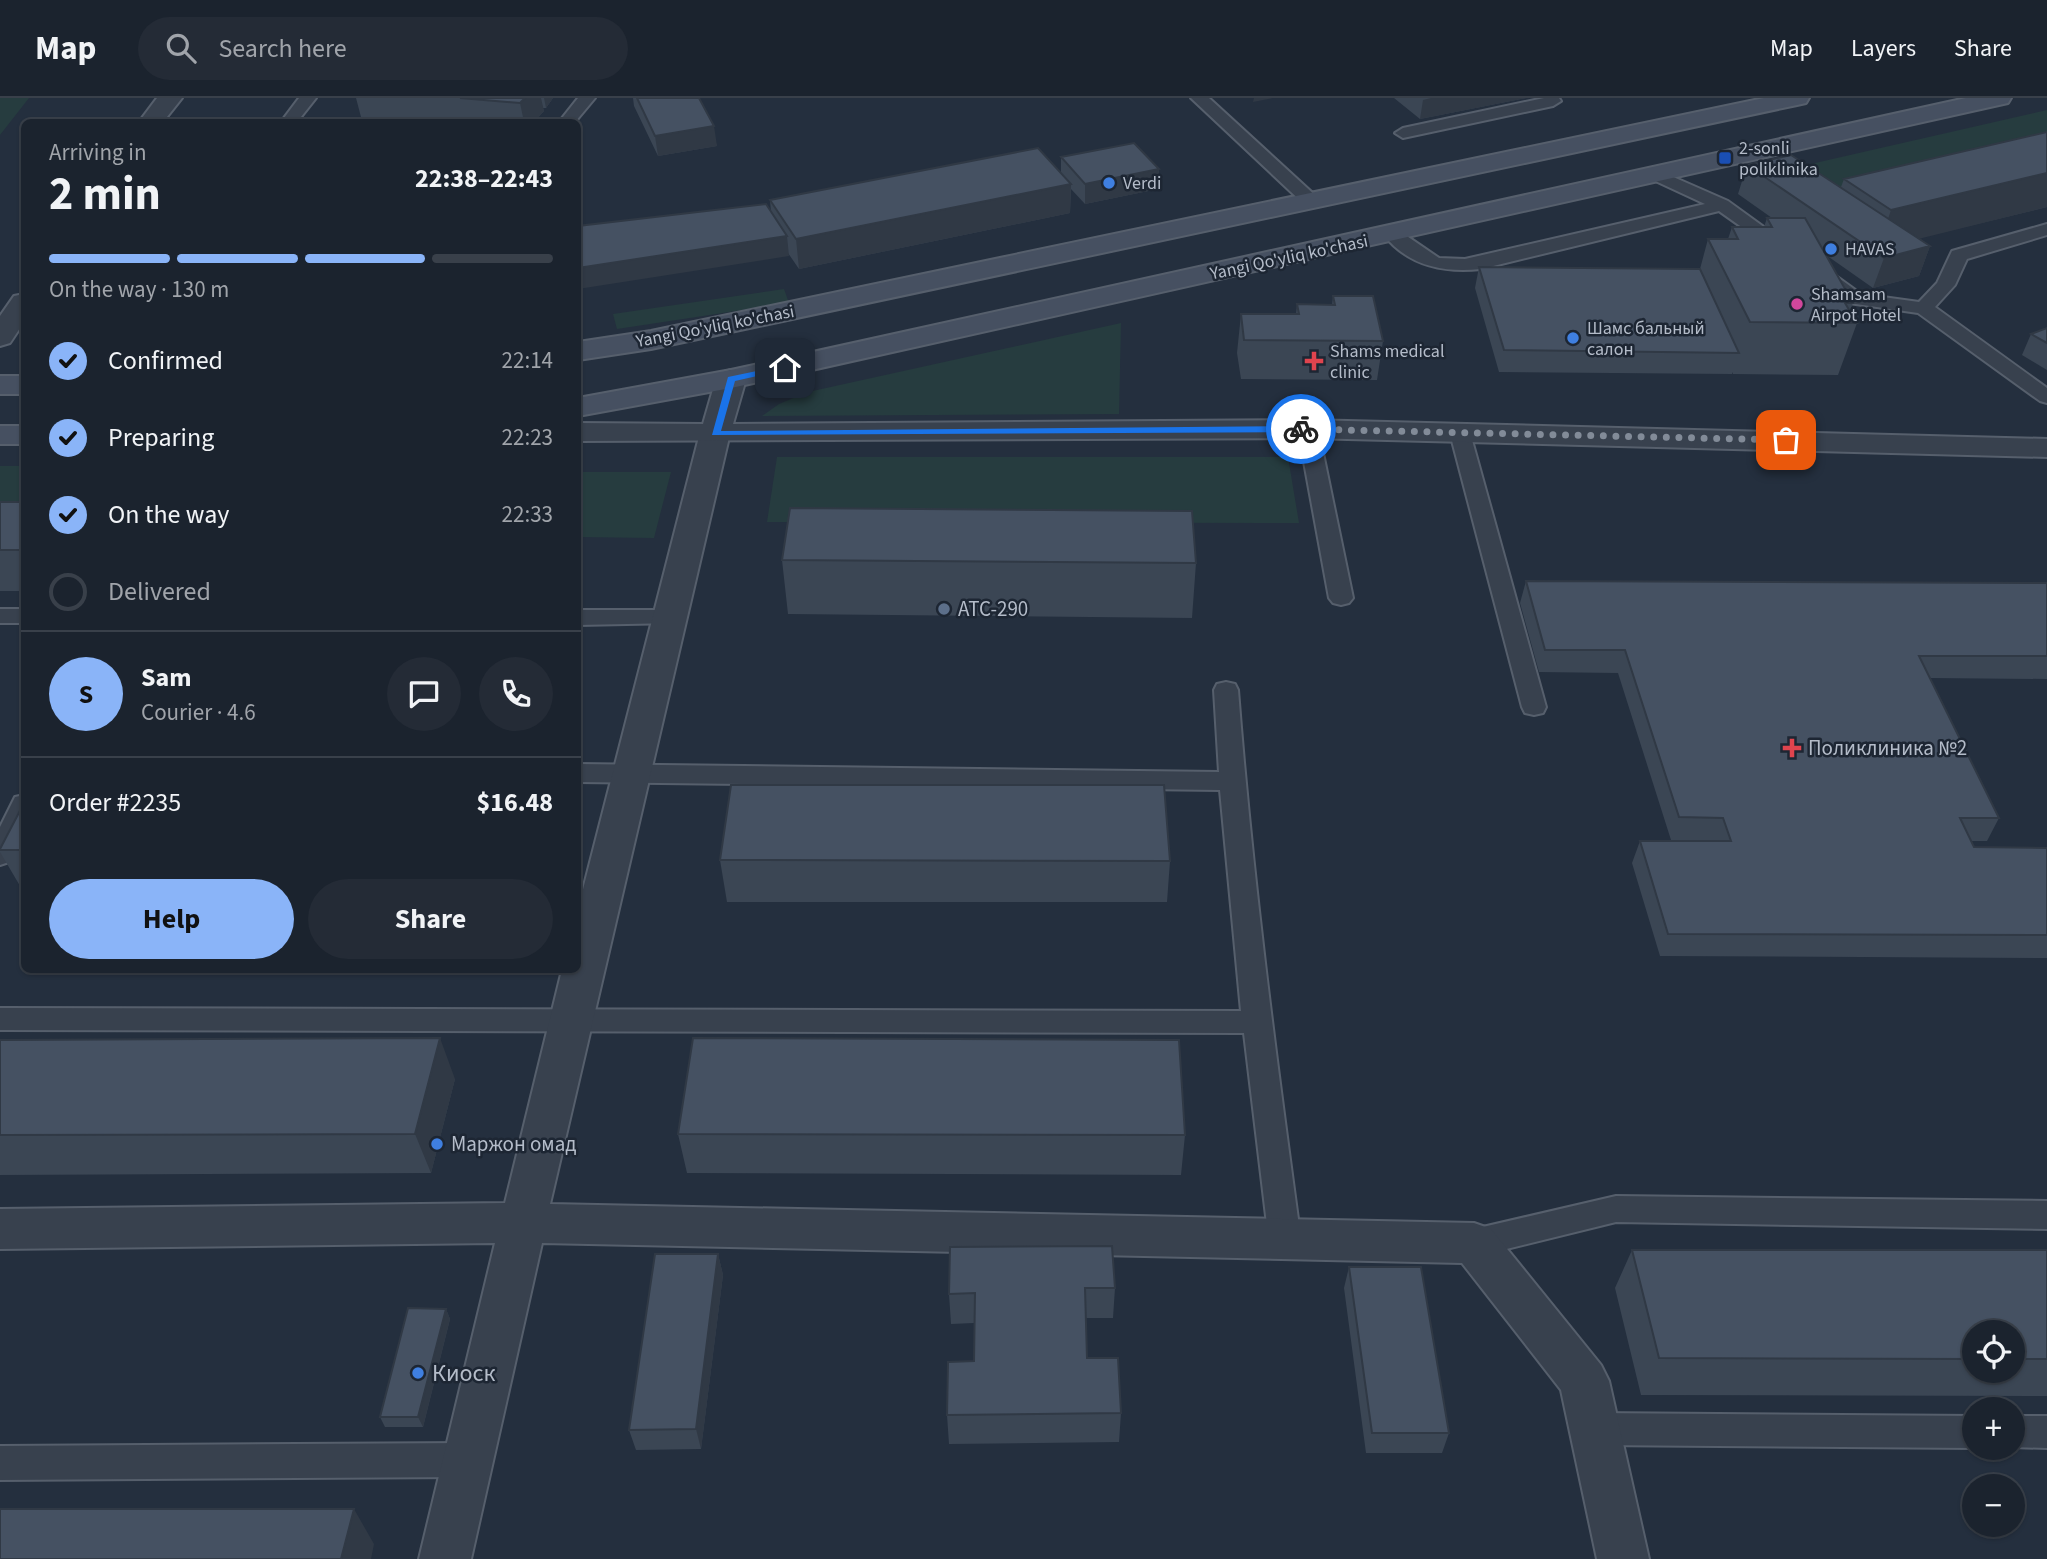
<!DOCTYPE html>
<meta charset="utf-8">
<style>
body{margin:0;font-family:"Source Sans 3",sans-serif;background:#242b36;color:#f1f3f6;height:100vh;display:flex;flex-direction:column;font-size:26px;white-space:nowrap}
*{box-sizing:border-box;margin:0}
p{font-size:23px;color:#a0a4aa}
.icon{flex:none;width:38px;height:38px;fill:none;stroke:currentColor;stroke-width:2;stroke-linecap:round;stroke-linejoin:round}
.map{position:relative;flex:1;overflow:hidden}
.sheet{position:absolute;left:21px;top:21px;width:560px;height:854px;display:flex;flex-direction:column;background:#1b232e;border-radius:10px;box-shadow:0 2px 5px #0004,0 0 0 2px #39404a}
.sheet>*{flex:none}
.buttons{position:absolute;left:1962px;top:1222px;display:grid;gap:14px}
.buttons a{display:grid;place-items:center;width:63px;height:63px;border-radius:50%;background:#1b232e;box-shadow:0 2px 5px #0004,0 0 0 2px #39404a;font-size:35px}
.pin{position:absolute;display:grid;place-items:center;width:60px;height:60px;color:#fff;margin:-30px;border-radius:14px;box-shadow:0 4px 10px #0006}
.courier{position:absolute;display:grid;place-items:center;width:70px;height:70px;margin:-35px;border:5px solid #1a73e8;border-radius:50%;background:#fff;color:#222;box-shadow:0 2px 9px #0007}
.headline em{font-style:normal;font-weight:700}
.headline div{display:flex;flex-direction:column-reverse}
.headline{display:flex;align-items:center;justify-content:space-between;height:119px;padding:0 28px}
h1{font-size:46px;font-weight:700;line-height:52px}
.bar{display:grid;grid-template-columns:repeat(4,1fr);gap:10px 7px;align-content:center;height:84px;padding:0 28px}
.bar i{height:9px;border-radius:5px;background:#39404a}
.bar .active{background:#8ab4f8}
.bar p{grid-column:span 4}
.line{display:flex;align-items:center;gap:18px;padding:0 28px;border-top:2px solid #39404a}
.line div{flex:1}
.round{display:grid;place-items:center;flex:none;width:74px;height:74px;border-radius:37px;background:#242b36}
ol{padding:0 28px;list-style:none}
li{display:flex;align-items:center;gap:21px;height:77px}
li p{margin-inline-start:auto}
li .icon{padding:7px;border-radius:50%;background:#8ab4f8;color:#111;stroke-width:4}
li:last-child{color:#a0a4aa}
li i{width:38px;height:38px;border:4px solid #39404a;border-radius:50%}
.button{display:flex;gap:14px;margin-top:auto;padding:14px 28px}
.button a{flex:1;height:80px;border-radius:42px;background:#8ab4f8;color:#111;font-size:28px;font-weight:700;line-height:80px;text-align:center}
.button a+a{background:#242b36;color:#f1f3f6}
header{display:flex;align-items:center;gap:42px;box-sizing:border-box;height:98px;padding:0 35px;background:#1b232e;border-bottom:2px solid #39404a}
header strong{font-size:33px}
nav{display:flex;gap:38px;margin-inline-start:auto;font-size:24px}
.search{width:490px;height:63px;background:#242b36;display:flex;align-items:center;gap:18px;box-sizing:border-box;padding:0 24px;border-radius:38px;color:#a0a4aa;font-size:26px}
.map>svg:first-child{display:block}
.green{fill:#263c3f}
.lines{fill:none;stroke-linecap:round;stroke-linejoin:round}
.service-casing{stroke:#565f6c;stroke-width:4}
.minor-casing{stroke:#565f6c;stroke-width:4}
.tertiary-casing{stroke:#565f6c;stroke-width:4}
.secondary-casing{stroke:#565f6c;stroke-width:4}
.service{fill:#38414e;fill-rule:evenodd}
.minor{fill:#38414e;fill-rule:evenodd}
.tertiary{fill:#38414e;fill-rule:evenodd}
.secondary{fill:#465061;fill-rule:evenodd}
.wall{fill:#3b4654;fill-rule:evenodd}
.shaded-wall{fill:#303945}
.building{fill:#455162;stroke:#303945;stroke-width:2}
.route{fill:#1a73e8}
.done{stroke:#828b98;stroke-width:7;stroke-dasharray:0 12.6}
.transit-dot{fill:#1a4fb4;stroke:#1d2633;stroke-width:2.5}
.shop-dot{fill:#3f7fe0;stroke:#1d2633;stroke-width:2.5}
.hotel-dot{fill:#d1479c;stroke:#1d2633;stroke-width:2.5}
.health-dot{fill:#e0444e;stroke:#1d2633;stroke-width:2.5}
.service-dot{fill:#5c6f8a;stroke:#1d2633;stroke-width:2.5}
.labels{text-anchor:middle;stroke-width:5;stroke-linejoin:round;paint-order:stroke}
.far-poi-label{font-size:18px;fill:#b4bcc9;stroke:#1d2633;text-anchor:start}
.far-street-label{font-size:18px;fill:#b4bcc9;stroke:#1d2633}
.poi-label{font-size:21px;fill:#b4bcc9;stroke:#1d2633;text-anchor:start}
.near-poi-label{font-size:24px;fill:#b4bcc9;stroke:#1d2633;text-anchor:start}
</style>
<header>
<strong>Map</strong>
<div class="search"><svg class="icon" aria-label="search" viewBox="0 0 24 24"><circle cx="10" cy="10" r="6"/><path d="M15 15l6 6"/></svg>Search here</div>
<nav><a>Map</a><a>Layers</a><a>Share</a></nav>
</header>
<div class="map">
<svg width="2047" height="1461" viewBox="0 0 2047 1461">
<rect width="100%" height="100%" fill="#242f3e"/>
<!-- green -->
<path class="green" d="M 0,0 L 29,0 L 0,37 Z
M 2047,12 L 2047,62 L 1837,112 L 1780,73 Z
M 784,191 L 789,205 L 617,231 L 613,216 Z
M 1121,225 L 1119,316 L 762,318 L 779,306 L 808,294 Z
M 777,359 L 1288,359 L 1299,425 L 767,424 Z
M 0,368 L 24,368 L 24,433 L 0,433 Z
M 578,374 L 671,374 L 654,440 L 578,439 Z"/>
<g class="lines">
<!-- service casing -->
<g class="service-casing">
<path id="service" d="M 299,0 L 316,0 L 297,24 L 281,24 Z
M 578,0 L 595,0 L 575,24 L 559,24 Z
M 1191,0 L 1209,0 L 1318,100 L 1321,104 L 1318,108 L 1306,108 Z
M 1544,0 L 1559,0 L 1561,3 L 1553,8 L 1403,40 L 1395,35 L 1403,30 Z
M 1655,71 L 1728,103 L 1790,148 L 1781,154 L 1774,152 L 1719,113 L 1481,171 C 1443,175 1408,168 1383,136 L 1386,132 L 1398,132 L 1439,160 L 1465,161 L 1705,106 L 1649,80 L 1646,76 Z
M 2047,126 L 2047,137 L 1967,161 L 1955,187 L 1935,209 L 2047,290 L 2047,305 L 2040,303 L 1918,215 L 1849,205 L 1809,174 L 1811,170 L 1825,170 L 1861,196 L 1919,204 L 1937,185 L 1952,153 Z
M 1308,325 L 1315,327 L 1318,331 L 1353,500 L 1349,505 L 1341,507 L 1333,505 L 1329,500 L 1298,331 L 1301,327 Z
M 1460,329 L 1467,331 L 1470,335 L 1546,609 L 1543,615 L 1534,617 L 1525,615 L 1522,609 L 1450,335 L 1453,331 Z
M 0,511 L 24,511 L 24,525 L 0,525 Z
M 668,512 L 676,515 L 680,520 L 676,525 L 578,527 L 578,512 Z
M 1226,584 L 1235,586 L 1238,592 C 1252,776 1276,960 1301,1143 L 1296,1153 L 1285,1157 L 1274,1153 L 1269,1143 L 1244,935 L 0,932 L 0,910 L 1241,913 L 1220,692 L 578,684 L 578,666 L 1219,674 L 1214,592 L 1217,586 Z
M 24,697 L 24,733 L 9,764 L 0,767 L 0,729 L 15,699 Z
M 1616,1098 L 2047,1103 L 2047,1131 L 1616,1124 L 1474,1159 L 1463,1155 L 1458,1145 L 1463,1135 L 1474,1131 Z
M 1594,1315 L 1974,1318 L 1974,1349 L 1976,1349 L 1974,1350 L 1594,1347 L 1582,1342 L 1577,1331 L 1582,1320 Z
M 2012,1318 L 2047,1318 L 2047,1350 L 2010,1349 L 2012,1349 Z
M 467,1345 L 479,1350 L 484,1362 L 479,1374 L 467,1379 L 0,1382 L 0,1348 Z"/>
</g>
<!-- minor casing -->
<g class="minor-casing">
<path id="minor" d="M 715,326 L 726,328 L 730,335 L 550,1106 L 1474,1125 L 1491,1131 L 1601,1267 L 1609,1283 L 1649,1461 L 1597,1461 L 1561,1292 L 1462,1165 L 542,1145 L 471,1461 L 419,1461 L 495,1145 L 0,1151 L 0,1111 L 505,1105 L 562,872 L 578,872 L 578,811 L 700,335 L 704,328 Z"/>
</g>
<!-- tertiary casing -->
<g class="tertiary-casing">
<path id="tertiary" d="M 157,0 L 182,0 L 163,24 L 139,24 Z
M 24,196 L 24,224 L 10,245 L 0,248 L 0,218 L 14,198 Z
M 731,272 L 741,275 L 746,281 L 733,326 L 1308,322 L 2047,341 L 2047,359 L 1308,340 L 578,343 L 578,325 L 703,326 L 716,281 L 721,275 Z"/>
</g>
<!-- secondary casing -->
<g class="secondary-casing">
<path id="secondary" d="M 1764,0 L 1809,0 L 1806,5 L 1797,7 L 651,251 L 578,262 L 578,244 L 651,233 Z
M 1966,0 L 2011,0 L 2008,5 L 1999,7 L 731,290 L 578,318 L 578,300 L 731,272 Z
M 0,278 L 24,278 L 24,296 L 0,296 Z
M 0,328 L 24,328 L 24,346 L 0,346 Z"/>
</g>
<!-- service -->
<use href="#service" class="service"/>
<!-- minor -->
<use href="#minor" class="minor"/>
<!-- tertiary -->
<use href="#tertiary" class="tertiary"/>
<!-- secondary -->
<use href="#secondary" class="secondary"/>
</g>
<!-- wall -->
<path class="wall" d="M 356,0 L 553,0 L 546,10 L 543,10 L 544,13 L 534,24 L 419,24 L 361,19 Z
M 633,0 L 699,0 L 717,48 L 658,58 L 634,8 Z
M 1394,0 L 1526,0 L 1420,21 Z
M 1061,59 L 1159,71 L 1158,91 L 1085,106 L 1071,91 L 1070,115 L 799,171 L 788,155 L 789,158 L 771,114 L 770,102 L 1061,74 Z
M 1747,67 L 1841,89 L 1844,81 L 2047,109 L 1919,140 L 1930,148 L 1919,178 L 1873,190 L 1826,157 L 1853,205 L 1850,213 L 1857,225 L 1838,277 L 1733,276 L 1732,274 L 1732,276 L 1499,274 L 1475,190 L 1479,169 L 1700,171 L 1708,141 L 1728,141 L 1732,129 L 1764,129 L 1767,120 L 1772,120 L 1738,96 Z
M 1333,198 L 1383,243 L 1377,282 L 1241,281 L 1237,255 L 1241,216 L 1296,216 L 1297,206 L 1332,207 Z
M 2047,230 L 2047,272 L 2022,257 L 2031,236 Z
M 0,404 L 24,404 L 24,493 L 0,493 Z
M 782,462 L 1196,465 L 1192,520 L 788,516 Z
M 1526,483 L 2047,485 L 2047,581 L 1930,580 L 1999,720 L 1987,743 L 1971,743 L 1974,749 L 2047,750 L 2047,860 L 1660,858 L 1632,765 L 1640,743 L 1715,742 L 1671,742 L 1618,575 L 1539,574 L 1520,505 Z
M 24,705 L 24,793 L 23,793 L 0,754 L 0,751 Z
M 720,762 L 1170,763 L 1167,804 L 727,804 Z
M 0,942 L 455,981 L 431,1075 L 0,1077 Z
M 678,1036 L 1185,1037 L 1181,1077 L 687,1075 Z
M 950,1149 L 1115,1190 L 1113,1220 L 1086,1220 L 1087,1260 L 1121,1315 L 1119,1344 L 949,1346 L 947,1317 L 974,1263 L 974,1225 L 951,1226 L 949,1196 Z
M 1632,1152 L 2047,1152 L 2047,1298 L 1641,1297 L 1615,1190 ZM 1974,1234 L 2012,1234 L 2012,1272 L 1974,1272 Z
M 718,1156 L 723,1177 L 701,1351 L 636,1352 L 629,1332 Z
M 1349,1169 L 1449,1335 L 1442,1355 L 1366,1355 L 1344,1190 Z
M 446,1211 L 450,1221 L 423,1329 L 385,1329 L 380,1319 Z"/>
<!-- shaded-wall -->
<path class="shaded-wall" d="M 525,0 L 541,0 L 544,13 L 534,24 L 524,24 L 520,5 Z
M 544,0 L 553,0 L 546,10 Z
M 1254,0 L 1273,0 L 1253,4 Z
M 1431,0 L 1526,0 L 1420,21 L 1423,2 Z
M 714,28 L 717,48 L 658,58 L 655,38 Z
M 1159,71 L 1158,91 L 1085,106 L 1085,86 Z
M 2047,75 L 2047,109 L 1878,151 L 1891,112 Z
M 1071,86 L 1070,115 L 799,171 L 796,141 Z
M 787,138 L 789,158 L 578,191 L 578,170 Z
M 1930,148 L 1919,178 L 1873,190 L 1884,160 Z
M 578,424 L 582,447 L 578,465 Z
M 440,940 L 455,981 L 431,1075 L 415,1036 Z
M 718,1156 L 723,1177 L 701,1351 L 696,1331 Z
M 446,1211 L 450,1221 L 423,1329 L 418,1319 Z
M 354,1411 L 374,1446 L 371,1461 L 341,1461 Z"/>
<!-- building -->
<path class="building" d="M 460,0 L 525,0 L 520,5 Z
M 637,0 L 699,0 L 714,28 L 655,38 Z
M 2047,34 L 2047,75 L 1891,112 L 1844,81 Z
M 1134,45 L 1159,71 L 1085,86 L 1061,59 Z
M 1038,50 L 1071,86 L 796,141 L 770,102 Z
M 1791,57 L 1930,148 L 1884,160 L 1747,67 Z
M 766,106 L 787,138 L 578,170 L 578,128 Z
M 1767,120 L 1805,120 L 1853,205 L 1845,205 L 1857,225 L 1750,224 L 1708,141 L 1738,141 L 1732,129 L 1772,129 Z
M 1479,169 L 1700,171 L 1739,255 L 1504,252 Z
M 1333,198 L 1373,198 L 1383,243 L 1244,242 L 1241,216 L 1299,216 L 1297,206 L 1335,207 Z
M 2047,230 L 2047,245 L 2031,236 Z
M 0,404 L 24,404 L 24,452 L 0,452 Z
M 790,410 L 1192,413 L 1196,465 L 782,462 Z
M 1526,483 L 2047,485 L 2047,558 L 1919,558 L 1999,720 L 1960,720 L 1974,749 L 2047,750 L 2047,837 L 1668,836 L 1640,743 L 1731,743 L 1723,720 L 1679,719 L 1625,552 L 1545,552 Z
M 731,687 L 1164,687 L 1170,763 L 720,762 Z
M 24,705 L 24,752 L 0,752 L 0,751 Z
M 440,940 L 415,1036 L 0,1037 L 0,942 Z
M 693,940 L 1179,942 L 1185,1037 L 678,1036 Z
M 1112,1148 L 1115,1190 L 1085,1190 L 1087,1260 L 1118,1260 L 1121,1315 L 947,1317 L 948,1264 L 974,1263 L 975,1195 L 949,1196 L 950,1149 Z
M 1632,1152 L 2047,1152 L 2047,1261 L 2012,1261 L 2012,1234 L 1974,1234 L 1974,1261 L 1659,1260 Z
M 655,1156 L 718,1156 L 696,1331 L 629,1332 Z
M 1349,1169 L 1421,1169 L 1449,1335 L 1372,1335 Z
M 408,1210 L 446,1211 L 418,1319 L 380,1319 Z
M 0,1411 L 354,1411 L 341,1461 L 0,1461 Z"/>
<!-- route -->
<path class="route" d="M 785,267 L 788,271 L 735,283 L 721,333 L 1301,328 L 1305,331 L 1301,334 L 712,337 L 728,279 Z"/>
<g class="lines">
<!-- done -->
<path class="done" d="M 1301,331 L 1786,342"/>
</g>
<!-- markers -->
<rect class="transit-dot" x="1718" y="53" width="14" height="14" rx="3.5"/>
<g class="shop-dot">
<circle cx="1109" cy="85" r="7"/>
<circle cx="1831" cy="151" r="7"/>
<circle cx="1573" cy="240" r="7"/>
<circle cx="437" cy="1046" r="7"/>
<circle cx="418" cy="1275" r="7"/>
</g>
<circle class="hotel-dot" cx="1797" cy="206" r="7"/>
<g class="health-dot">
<path d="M1310.5 252.5h7v7h7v7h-7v7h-7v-7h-7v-7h7z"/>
<path d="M1788.5 639.5h7v7h7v7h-7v7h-7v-7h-7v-7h7z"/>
</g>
<circle class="service-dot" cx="944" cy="511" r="7"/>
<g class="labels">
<!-- far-poi labels -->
<g class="far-poi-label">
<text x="1739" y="56">2-sonli<tspan x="1739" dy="21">poliklinika</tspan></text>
<text x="1123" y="91">Verdi</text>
<text x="1845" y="157">HAVAS</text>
<text x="1811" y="202">Shamsam<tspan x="1811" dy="21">Airpot Hotel</tspan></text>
<text x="1587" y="236">Шамс бальный<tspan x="1587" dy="21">салон</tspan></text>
<text x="1330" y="259">Shams medical<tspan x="1330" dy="21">clinic</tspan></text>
</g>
<!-- far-street labels -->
<g class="far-street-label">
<text transform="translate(1289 159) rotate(-12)" y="6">Yangi Qo'yliq ko'chasi</text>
<text transform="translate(715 228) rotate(-11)" y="6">Yangi Qo'yliq ko'chasi</text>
</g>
<!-- poi labels -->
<g class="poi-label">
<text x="958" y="518">ATC-290</text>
<text x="1808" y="657">Поликлиника №2</text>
<text x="451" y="1053">Маржон омад</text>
</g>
<!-- near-poi labels -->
<g class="near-poi-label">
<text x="432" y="1283">Киоск</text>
</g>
</g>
</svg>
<div class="buttons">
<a><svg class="icon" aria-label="locate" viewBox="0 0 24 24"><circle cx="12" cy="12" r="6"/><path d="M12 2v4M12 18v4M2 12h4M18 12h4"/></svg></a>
<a>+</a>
<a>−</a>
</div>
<div class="pin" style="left:1786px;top:342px;background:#ea580c"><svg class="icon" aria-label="bag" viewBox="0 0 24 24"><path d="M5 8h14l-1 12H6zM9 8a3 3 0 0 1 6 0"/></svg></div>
<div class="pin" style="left:785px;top:270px;background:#1f2937"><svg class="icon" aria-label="home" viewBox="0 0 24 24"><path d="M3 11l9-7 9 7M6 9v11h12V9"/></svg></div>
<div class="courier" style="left:1301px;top:331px"><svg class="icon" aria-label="bike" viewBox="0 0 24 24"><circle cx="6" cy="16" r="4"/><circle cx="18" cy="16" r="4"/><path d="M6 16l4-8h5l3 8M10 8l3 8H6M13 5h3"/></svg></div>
<section class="sheet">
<div class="headline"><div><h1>2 min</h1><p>Arriving in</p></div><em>22:38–22:43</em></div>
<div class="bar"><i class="active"></i><i class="active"></i><i class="active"></i><i></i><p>On the way · 130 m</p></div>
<ol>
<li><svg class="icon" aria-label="check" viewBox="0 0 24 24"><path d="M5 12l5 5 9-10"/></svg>Confirmed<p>22:14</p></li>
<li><svg class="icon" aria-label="check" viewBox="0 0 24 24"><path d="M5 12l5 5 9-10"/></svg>Preparing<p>22:23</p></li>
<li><svg class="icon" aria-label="check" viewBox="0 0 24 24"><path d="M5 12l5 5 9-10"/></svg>On the way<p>22:33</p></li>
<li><i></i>Delivered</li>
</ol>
<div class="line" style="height:126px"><b class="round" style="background:#8ab4f8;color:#111">S</b><div><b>Sam</b><p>Courier · 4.6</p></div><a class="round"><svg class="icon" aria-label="chat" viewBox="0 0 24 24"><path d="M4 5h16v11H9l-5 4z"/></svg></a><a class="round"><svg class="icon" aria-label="phone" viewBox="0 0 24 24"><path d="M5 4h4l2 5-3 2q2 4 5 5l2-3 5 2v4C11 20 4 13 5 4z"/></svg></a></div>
<div class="line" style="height:91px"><div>Order #2235</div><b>$16.48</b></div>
<div class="button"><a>Help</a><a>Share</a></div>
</section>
</div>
